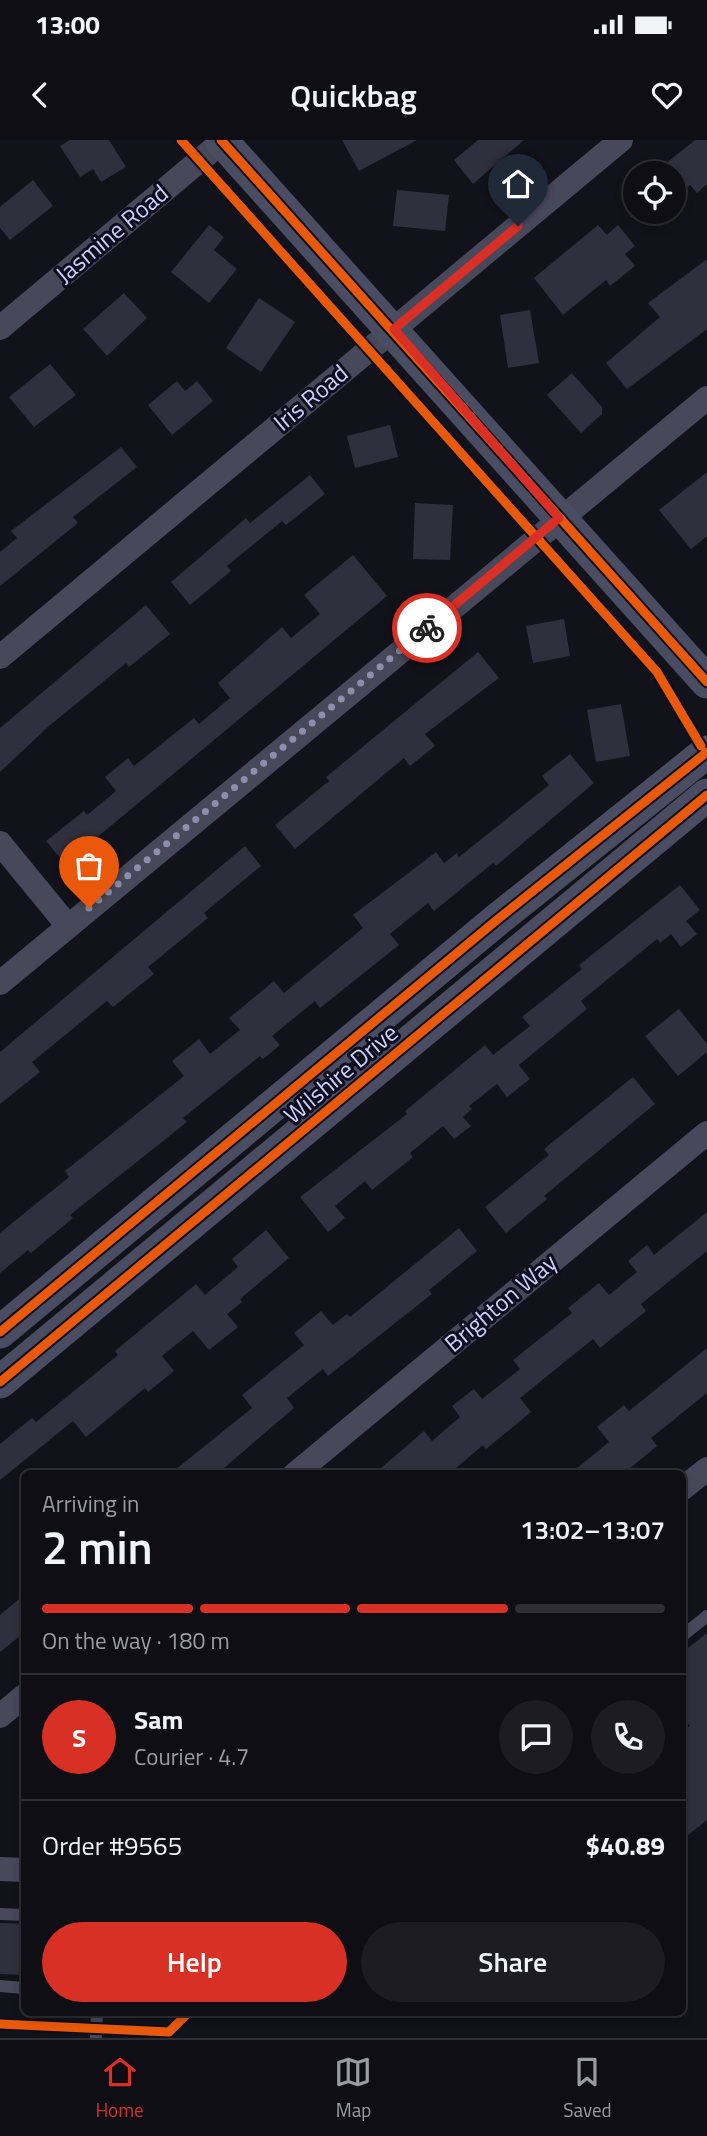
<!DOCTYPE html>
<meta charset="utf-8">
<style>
body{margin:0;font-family:"Titillium Web",sans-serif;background:#1c1c22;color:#f1f3f6;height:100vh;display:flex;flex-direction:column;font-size:26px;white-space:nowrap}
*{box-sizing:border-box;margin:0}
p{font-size:23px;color:#9b9ca0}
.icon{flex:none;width:38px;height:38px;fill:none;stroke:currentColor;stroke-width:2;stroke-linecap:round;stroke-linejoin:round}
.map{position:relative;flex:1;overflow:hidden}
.sheet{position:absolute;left:21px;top:1330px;width:665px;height:546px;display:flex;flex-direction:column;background:#0e0e14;border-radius:10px;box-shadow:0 4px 10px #0003,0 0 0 2px #2e2e34}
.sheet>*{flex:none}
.controls{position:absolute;left:623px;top:21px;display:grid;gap:14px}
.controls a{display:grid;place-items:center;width:63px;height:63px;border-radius:50%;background:#0e0e14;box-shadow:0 4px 10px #0003,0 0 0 2px #2e2e34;font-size:35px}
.pin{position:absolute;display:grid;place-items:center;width:60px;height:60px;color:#fff;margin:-72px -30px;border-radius:50% 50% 50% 0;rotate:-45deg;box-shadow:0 0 7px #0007}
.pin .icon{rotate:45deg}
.courier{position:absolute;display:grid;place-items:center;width:70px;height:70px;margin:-35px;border:5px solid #d93025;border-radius:50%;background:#fff;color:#222;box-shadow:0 2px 9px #0007}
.headline em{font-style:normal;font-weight:600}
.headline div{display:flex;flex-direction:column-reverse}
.headline{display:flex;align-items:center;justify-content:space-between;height:119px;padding:0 21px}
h1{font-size:46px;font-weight:600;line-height:52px}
.bar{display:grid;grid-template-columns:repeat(4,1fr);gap:10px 7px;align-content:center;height:84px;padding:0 21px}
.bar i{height:9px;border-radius:5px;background:#2e2e34}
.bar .current{background:#d93025}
.bar p{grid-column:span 4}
.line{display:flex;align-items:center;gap:18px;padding:0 21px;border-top:2px solid #2e2e34}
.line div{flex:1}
.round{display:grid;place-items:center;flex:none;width:74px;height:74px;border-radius:37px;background:#1c1c22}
.button{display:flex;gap:14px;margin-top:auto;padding:14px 21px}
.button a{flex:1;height:80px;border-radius:42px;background:#d93025;color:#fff;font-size:28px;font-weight:600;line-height:80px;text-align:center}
.button a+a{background:#1c1c22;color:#f1f3f6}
.status{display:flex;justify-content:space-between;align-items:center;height:49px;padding:0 35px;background:#0e0e14;direction:ltr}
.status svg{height:19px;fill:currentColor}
header{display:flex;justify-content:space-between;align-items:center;height:91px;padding:0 21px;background:#0e0e14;font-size:32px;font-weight:600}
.dock{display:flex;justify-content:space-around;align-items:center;height:98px;border-top:2px solid #2e2e34;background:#0e0e14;font-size:19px;color:#9b9ca0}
.dock a{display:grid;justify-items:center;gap:4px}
.dock .current{color:#d93025}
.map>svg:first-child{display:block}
.building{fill:#302f3d}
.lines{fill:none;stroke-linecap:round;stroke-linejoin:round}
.lane{stroke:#47495b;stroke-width:12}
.street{stroke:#47495b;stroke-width:24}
.secondary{stroke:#4a4d61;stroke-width:33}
.cycleway-casing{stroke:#0e0e1e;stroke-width:13}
.cycleway{stroke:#e8590c;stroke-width:9}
.done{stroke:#8d8eac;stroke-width:7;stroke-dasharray:0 12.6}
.route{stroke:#d93025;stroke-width:9}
.labels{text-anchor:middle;stroke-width:6;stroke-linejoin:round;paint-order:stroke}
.street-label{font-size:24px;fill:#cfd0fb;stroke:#0e0e1e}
</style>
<div class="status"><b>13:00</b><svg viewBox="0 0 49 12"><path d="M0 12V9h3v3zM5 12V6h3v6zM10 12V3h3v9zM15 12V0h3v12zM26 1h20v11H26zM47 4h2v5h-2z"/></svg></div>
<header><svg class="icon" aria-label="back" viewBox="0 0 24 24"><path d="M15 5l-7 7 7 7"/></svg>Quickbag<svg class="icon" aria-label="heart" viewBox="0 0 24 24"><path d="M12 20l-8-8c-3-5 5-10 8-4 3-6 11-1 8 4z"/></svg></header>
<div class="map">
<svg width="707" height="1898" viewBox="0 0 707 1898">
<rect width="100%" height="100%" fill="#12121a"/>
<!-- building -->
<path class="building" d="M 70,0 L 109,0 L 126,27 L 101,42 L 93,29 L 80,37 L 60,6 Z
M 342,0 L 417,0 L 359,31 Z
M 478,0 L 524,0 L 473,44 L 454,20 Z
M 695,0 L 707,0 L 707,44 L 697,53 L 690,45 L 674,58 L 674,33 L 654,33 Z
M 33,40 L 53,66 L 10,100 L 0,88 L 0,67 Z
M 397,50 L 449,55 L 445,91 L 393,86 Z
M 209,85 L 224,97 L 214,110 L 237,129 L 209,163 L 171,132 Z
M 598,85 L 607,95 L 618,85 L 635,106 L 625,114 L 635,126 L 610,146 L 606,140 L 563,175 L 534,138 Z
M 707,119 L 707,189 L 627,249 L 606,223 L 660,177 L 648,163 Z
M 124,153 L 147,178 L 107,216 L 83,189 Z
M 259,158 L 295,182 L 261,232 L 226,208 Z
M 530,170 L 539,223 L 508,228 L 500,175 Z
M 50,224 L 76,255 L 34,287 L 9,257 Z
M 572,233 L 602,267 L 602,274 L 581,293 L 547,255 Z
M 177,241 L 185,251 L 197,241 L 213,261 L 172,295 L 148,265 Z
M 390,285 L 398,317 L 355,328 L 347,296 Z
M 121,307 L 137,327 L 73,377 L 78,383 L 0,446 L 0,412 L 17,398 L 11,391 Z
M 707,332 L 707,396 L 691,409 L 659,370 Z
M 310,335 L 325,354 L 286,385 L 282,381 L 227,426 L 231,431 L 190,465 L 171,442 L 246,378 L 250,383 Z
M 415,363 L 453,365 L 450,420 L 413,419 Z
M 353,415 L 387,456 L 65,724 L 46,701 L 84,671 L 87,675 L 116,651 L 105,637 L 128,618 L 134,626 L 194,578 L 199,584 L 230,558 L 218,543 L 282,487 L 291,498 L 320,474 L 304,455 Z
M 146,465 L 170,494 L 129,527 L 126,523 L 49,586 L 0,632 L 0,588 Z
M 564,479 L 570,516 L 533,523 L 526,486 Z
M 478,512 L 499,538 L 425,594 L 435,606 L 410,626 L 404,618 L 295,709 L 275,685 L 329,641 L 326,637 Z
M 621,564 L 630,616 L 596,622 L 587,570 Z
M 570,614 L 594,643 L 496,726 L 493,723 L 434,771 L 428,763 L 390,794 L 399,805 L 320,868 L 315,861 L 272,896 L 280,905 L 263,919 L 260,916 L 183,978 L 187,982 L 70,1075 L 73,1078 L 31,1113 L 28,1110 L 0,1133 L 0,1093 L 69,1037 L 65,1031 L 184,936 L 172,921 L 199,899 L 210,914 L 240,890 L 229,878 L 274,841 L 284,853 L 363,788 L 353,775 L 436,712 L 444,723 L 457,713 L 459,717 L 549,645 L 542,636 Z
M 245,706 L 261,726 L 204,773 L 208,778 L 148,827 L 154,834 L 113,867 L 107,861 L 32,922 L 40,932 L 0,964 L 0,912 Z
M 680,745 L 700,770 L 686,781 L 697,794 L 681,807 L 671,794 L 660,803 L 657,799 L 581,861 L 587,869 L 519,925 L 530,939 L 507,957 L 497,944 L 469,966 L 472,969 L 463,977 L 471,986 L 454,999 L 443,986 L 410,1013 L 413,1017 L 372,1050 L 365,1041 L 335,1066 L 345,1078 L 328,1092 L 300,1057 L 407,974 L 405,971 L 485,905 L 493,915 L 530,886 L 522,877 L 582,829 L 579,825 Z
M 679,869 L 707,904 L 707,912 L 678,936 L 645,896 Z
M 633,937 L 655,964 L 544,1056 L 547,1059 L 506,1093 L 485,1067 L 549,1015 L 544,1009 Z
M 707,1072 L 707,1111 L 641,1164 L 646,1171 L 600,1208 L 593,1199 L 520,1258 L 531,1272 L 486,1309 L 483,1305 L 449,1334 L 374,1334 L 424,1291 L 432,1301 L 460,1277 L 452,1266 L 474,1249 L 482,1259 L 520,1229 L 513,1220 L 572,1173 L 568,1168 L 599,1143 L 609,1155 L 637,1132 L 628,1121 L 647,1105 L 654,1115 Z
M 459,1088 L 477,1111 L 429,1150 L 432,1154 L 328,1236 L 323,1229 L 287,1258 L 294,1268 L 217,1334 L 170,1334 L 252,1268 L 242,1255 L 304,1205 L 294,1193 L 321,1171 L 333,1185 L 347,1174 L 350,1177 Z
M 266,1090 L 289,1118 L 240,1159 L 242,1162 L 227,1174 L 238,1187 L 209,1210 L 193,1191 L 162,1216 L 174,1231 L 148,1252 L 145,1248 L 86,1297 L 73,1281 L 0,1340 L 0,1304 L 32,1278 L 36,1282 L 118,1215 L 115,1211 L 196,1144 L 205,1155 L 238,1127 L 232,1119 Z
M 707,1208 L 707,1253 L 651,1298 L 657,1306 L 623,1334 L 570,1334 L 609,1302 L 597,1287 L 624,1265 L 629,1271 Z
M 24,1455 L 24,1493 L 0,1512 L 0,1475 Z
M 707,1493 L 707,1680 L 682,1700 L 682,1592 L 690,1586 L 682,1576 L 682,1513 Z
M 0,1783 L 24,1784 L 24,1835 L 0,1834 Z"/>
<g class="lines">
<!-- lane -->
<path class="lane" d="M 682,1496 L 707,1476
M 0,1774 L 24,1775
M 0,1846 L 24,1848
M 96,1898 L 97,1872"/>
<!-- street -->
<path class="street" d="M 0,188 L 224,0
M 0,517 L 621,0
M 0,703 L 68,786
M 0,843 L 707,258
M 295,1334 L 707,993
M 682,1349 L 707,1329
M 0,1576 L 24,1556
M 0,1729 L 24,1730"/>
<!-- secondary -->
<path class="secondary" d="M 221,0 L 707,542
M 0,1192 L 498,779 L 707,612
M 0,1242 L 707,655"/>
<!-- cycleway casing -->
<g class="cycleway-casing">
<path id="cycleway" d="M 181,0 L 657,532 L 701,606
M 221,0 L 707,542
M 0,1192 L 498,779 L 707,612
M 0,1242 L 707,655
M 0,1884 L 169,1892 L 189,1872"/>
</g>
<!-- cycleway -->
<use href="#cycleway" class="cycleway"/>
</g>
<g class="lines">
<!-- done -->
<path class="done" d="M 89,768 L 427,488"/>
<!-- route -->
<path class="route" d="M 427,488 L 559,378 L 394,189 L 518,86"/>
</g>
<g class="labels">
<!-- street labels -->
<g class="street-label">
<text transform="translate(112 94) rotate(-40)" y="8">Jasmine Road</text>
<text transform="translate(311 258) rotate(-40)" y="8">Iris Road</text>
<text transform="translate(341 934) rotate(-40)" y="8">Wilshire Drive</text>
<text transform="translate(501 1163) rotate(-40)" y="8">Brighton Way</text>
</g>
</g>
</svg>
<div class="controls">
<a><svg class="icon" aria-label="locate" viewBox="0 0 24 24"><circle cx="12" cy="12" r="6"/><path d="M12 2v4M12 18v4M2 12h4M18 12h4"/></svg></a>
</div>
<div class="pin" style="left:89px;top:768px;background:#ea580c"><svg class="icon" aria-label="bag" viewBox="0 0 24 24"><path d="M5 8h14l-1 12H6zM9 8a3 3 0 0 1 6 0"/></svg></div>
<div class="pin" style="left:518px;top:86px;background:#1f2937"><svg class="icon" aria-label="home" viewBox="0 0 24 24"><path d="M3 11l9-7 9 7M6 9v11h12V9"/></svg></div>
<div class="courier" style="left:427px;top:488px"><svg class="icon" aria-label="bike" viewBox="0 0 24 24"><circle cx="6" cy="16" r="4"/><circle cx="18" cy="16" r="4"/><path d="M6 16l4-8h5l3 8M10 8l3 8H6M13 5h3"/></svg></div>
<section class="sheet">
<div class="headline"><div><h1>2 min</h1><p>Arriving in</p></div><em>13:02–13:07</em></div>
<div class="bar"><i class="current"></i><i class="current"></i><i class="current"></i><i></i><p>On the way · 180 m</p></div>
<div class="line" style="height:126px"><b class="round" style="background:#d93025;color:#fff">S</b><div><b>Sam</b><p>Courier · 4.7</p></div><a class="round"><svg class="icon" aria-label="chat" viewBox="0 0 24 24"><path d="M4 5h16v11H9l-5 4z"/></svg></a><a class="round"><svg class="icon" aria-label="phone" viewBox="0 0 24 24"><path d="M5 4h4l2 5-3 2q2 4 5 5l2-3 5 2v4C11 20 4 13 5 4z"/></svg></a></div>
<div class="line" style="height:91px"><div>Order #9565</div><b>$40.89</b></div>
<div class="button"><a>Help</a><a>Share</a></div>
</section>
</div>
<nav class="dock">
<a class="current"><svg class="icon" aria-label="home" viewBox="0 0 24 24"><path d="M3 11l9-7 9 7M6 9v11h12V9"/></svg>Home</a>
<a><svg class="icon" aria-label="map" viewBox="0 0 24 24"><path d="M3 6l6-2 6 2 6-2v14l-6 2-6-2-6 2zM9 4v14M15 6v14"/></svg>Map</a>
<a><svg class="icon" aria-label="saved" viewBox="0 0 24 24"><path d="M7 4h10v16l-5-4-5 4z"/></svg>Saved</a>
</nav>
